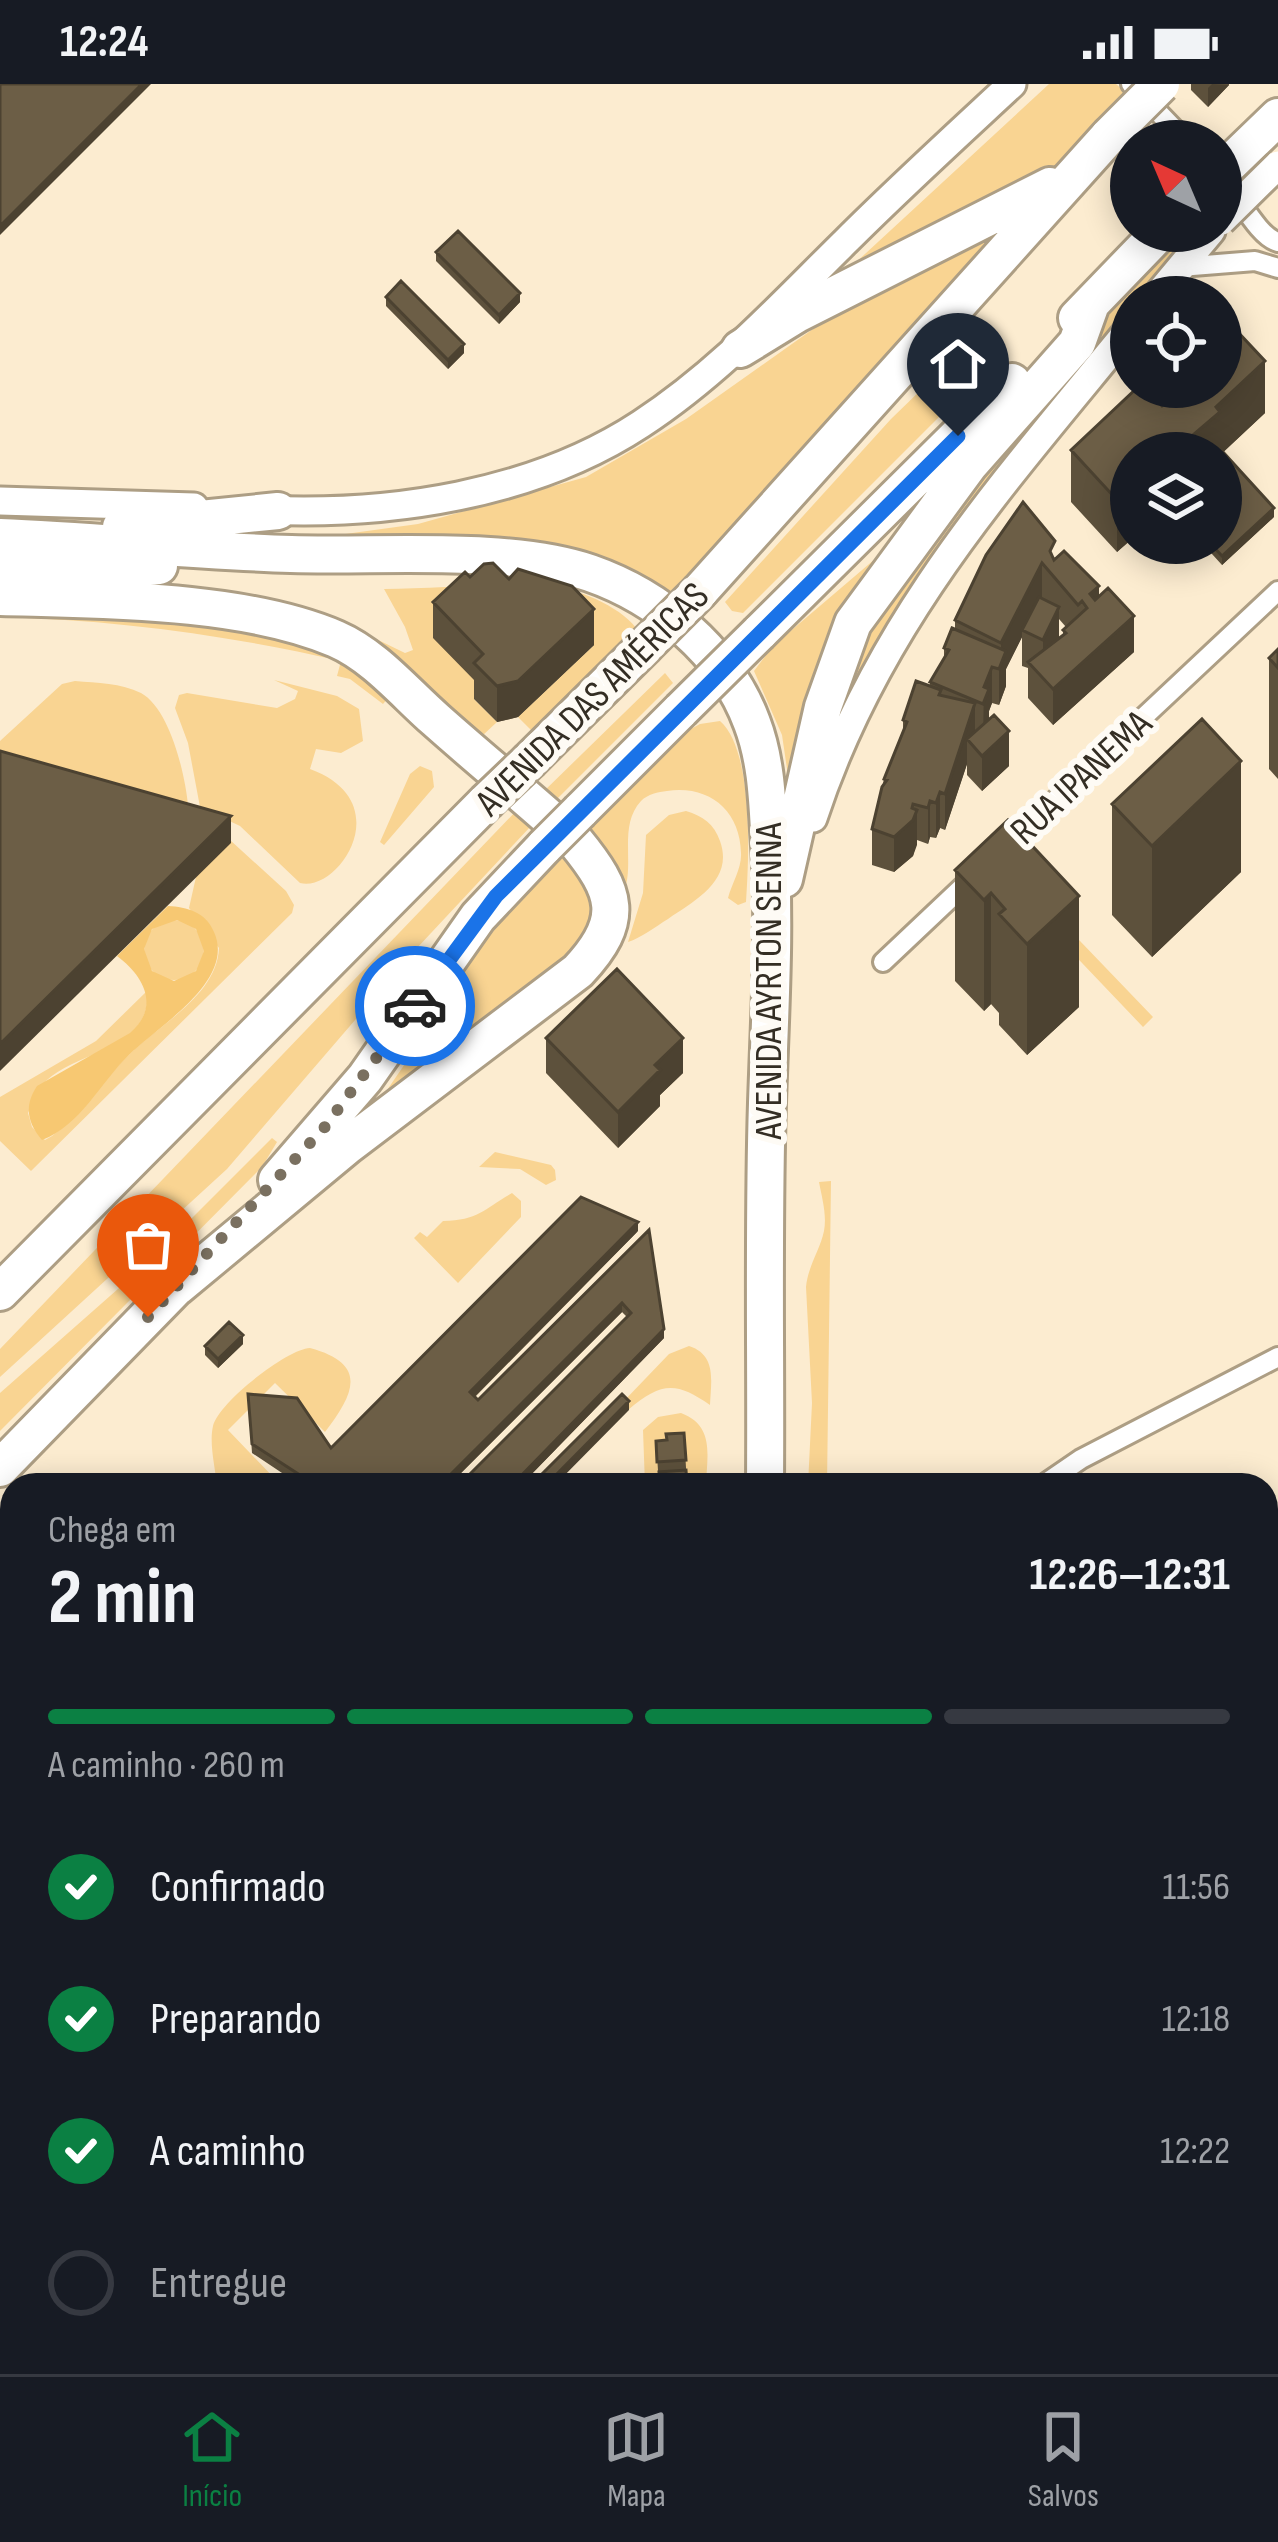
<!DOCTYPE html>
<html lang="pt">
<meta charset="utf-8">
<style>
body{margin:0;font-family:"Sofia Sans Condensed",sans-serif;background:#20242c;color:#f1f3f6;height:100vh;display:flex;flex-direction:column;font-size:45px;white-space:nowrap}
*{box-sizing:border-box;margin:0}
p{font-size:39px;color:#9ea1a6}
.icon{flex:none;width:66px;height:66px;fill:none;stroke:currentColor;stroke-width:2;stroke-linecap:round;stroke-linejoin:round}
.map{position:relative;flex:1;overflow:hidden}
.side{position:absolute;left:0px;top:1389px;width:1278px;height:903px;display:flex;flex-direction:column;background:#171b24;border-radius:36px 36px 0 0;box-shadow:0 6px 30px #0003}
.side>*{flex:none}
.needle{width:78px;rotate:316deg}
.controls{position:absolute;left:1110px;top:36px;display:grid;gap:24px}
.controls a{display:grid;place-items:center;width:132px;height:132px;border-radius:50%;background:#171b24;box-shadow:0 6px 30px #0003;font-size:60px}
.pin{position:absolute;display:grid;place-items:center;width:102px;height:102px;color:#fff;margin:-123px -51px;border-radius:50% 50% 50% 0;rotate:-45deg;box-shadow:0 0 12px #0007}
.pin .icon{rotate:45deg}
.courier{position:absolute;display:grid;place-items:center;width:120px;height:120px;margin:-60px;border:9px solid #1a73e8;border-radius:50%;background:#fff;color:#222;box-shadow:0 3px 15px #0007}
.head em{font-style:normal;font-weight:700}
.head div{display:flex;flex-direction:column-reverse}
.head{display:flex;align-items:center;justify-content:space-between;height:204px;padding:0 48px}
h1{font-size:78px;font-weight:700;line-height:90px}
.bar{display:grid;grid-template-columns:repeat(4,1fr);gap:18px 12px;align-content:center;height:144px;padding:0 48px}
.bar i{height:15px;border-radius:9px;background:#363941}
.bar .selected{background:#0b8043}
.bar p{grid-column:span 4}
ol{padding:0 48px;list-style:none}
li{display:flex;align-items:center;gap:36px;height:132px}
li p{margin-inline-start:auto}
li .icon{padding:12px;border-radius:50%;background:#0b8043;color:#fff;stroke-width:4}
li:last-child{color:#9ea1a6}
li i{width:66px;height:66px;border:6px solid #363941;border-radius:50%}
.status{display:flex;justify-content:space-between;align-items:center;height:84px;padding:0 60px;background:#171b24;direction:ltr}
.status svg{height:33px;fill:currentColor}
.tabs{display:flex;justify-content:space-around;align-items:center;height:168px;border-top:3px solid #363941;background:#171b24;font-size:33px;color:#9ea1a6}
.tabs a{display:grid;justify-items:center;gap:6px}
.tabs .selected{color:#0b8043}
.map>svg:first-child{display:block}
.green{fill:#f9d492}
.water{fill:#f7c872;fill-rule:evenodd}
.lines{fill:none;stroke-linecap:round;stroke-linejoin:round}
.street-casing{stroke:#ad9e84;stroke-width:24}
.secondary-casing{stroke:#ad9e84;stroke-width:33}
.highway-casing{stroke:#ad9e84;stroke-width:42}
.street{stroke:#fff;stroke-width:18}
.secondary{stroke:#fff;stroke-width:27}
.highway{stroke:#fff;stroke-width:36}
.secondary-bridge-casing{stroke:#ad9e84;stroke-width:33;stroke-linecap:butt}
.highway-bridge-casing{stroke:#ad9e84;stroke-width:42;stroke-linecap:butt}
.secondary-bridge{stroke:#fff;stroke-width:27}
.highway-bridge{stroke:#fff;stroke-width:36}
.wall{fill:#5d513c;fill-rule:evenodd}
.shaded-wall{fill:#4c4231}
.building{fill:#6c5e46;stroke:#4c4231;stroke-width:3}
.done{stroke:#7a7060;stroke-width:12;stroke-dasharray:0 21.6}
.route{stroke:#1a73e8;stroke-width:15}
.labels{text-anchor:middle;stroke-width:12;stroke-linejoin:round;paint-order:stroke}
.street-label{font-size:39px;fill:#342e24;stroke:#fefbf5}
</style>
<div class="status"><b>12:24</b><svg viewBox="0 0 49 12"><path d="M0 12V9h3v3zM5 12V6h3v6zM10 12V3h3v9zM15 12V0h3v12zM26 1h20v11H26zM47 4h2v5h-2z"/></svg></div>
<div class="map">
<svg width="1278" height="2290" viewBox="0 0 1278 2290">
<rect width="100%" height="100%" fill="#fcecd0"/>
<!-- green -->
<path class="green" d="M 1049,0 L 1116,0 L 1131,13 L 1061,84 L 839,194 Z
M 1011,137 L 672,516 L 340,460 L 338,451 L 418,440 L 586,393 L 686,335 L 844,223 Z
M 1186,152 L 1140,213 L 1131,213 L 1131,224 L 920,487 L 863,580 L 822,673 L 854,548 L 1123,213 Z
M 961,267 L 973,281 L 939,333 L 743,529 L 732,527 L 725,518 L 891,335 Z
M 882,469 L 790,705 L 782,651 L 754,587 L 773,562 Z
M 132,498 L 184,503 L 337,536 L 405,569 L 413,566 L 405,543 L 384,505 C 436,505 507,497 556,503 C 582,506 626,526 638,547 L 533,648 L 518,633 L 593,562 L 483,606 L 474,615 L 497,638 L 482,652 L 370,564 Z
M 0,524 L 212,542 L 278,553 L 346,577 L 390,612 L 383,620 L 350,595 L 337,592 L 341,577 C 227,551 116,536 0,533 Z
M 665,589 L 673,599 L 551,721 L 540,711 Z
M 274,596 L 337,612 L 359,625 L 363,657 L 341,669 L 316,665 L 310,685 C 400,718 338,809 300,799 L 240,742 L 200,723 L 188,659 L 175,624 L 179,611 L 187,609 L 277,624 L 295,615 L 298,607 Z
M 75,597 C 97,599 121,599 141,609 C 170,625 185,690 188,721 L 0,694 L 0,657 L 62,600 Z
M 720,637 C 754,667 749,774 746,818 L 738,821 L 728,814 C 732,799 742,784 741,769 C 740,726 709,701 667,707 C 658,708 648,710 641,717 C 618,742 635,780 624,807 L 583,749 L 689,646 L 700,640 Z
M 420,682 L 432,687 L 434,703 L 384,761 L 380,758 L 410,690 Z
M 517,726 L 531,742 L 417,864 L 227,1085 L 0,1293 L 0,1265 Z
M 686,727 C 703,732 714,740 720,757 C 734,796 696,816 668,835 C 655,843 641,854 628,858 L 643,809 L 646,751 L 669,731 Z
M 218,745 L 286,807 L 294,821 L 292,829 L 31,1087 L 0,1057 L 0,1013 L 96,957 L 147,907 C 153,964 79,967 47,996 C 38,1003 33,1019 28,1029 L 32,1043 L 45,1056 L 52,1052 C 83,1028 102,997 130,970 C 160,940 217,911 219,864 L 189,824 L 196,793 L 230,759 Z
M 563,769 L 589,793 L 597,853 L 383,1012 L 439,930 L 480,857 Z
M 1032,807 L 1153,933 L 1143,943 L 1022,816 Z
M144 866a30 30 0 1 1 60 0a30 30 0 1 1-60 0Z
M 272,1054 L 277,1058 L 262,1083 L 0,1347 L 0,1309 L 144,1182 Z
M 495,1068 L 551,1081 L 555,1086 L 556,1096 L 546,1101 L 520,1085 L 479,1083 Z
M 831,1097 L 827,1401 L 808,1401 L 812,1319 L 806,1203 C 808,1182 820,1166 824,1147 C 827,1131 822,1114 819,1098 Z
M 512,1109 L 521,1117 L 521,1133 L 458,1199 L 414,1154 L 420,1148 L 427,1153 L 443,1137 C 479,1136 484,1125 512,1109 Z
M 689,1262 C 717,1271 711,1297 710,1321 C 676,1297 661,1298 628,1326 L 622,1319 L 669,1270 Z
M 310,1264 C 369,1280 354,1310 325,1348 L 275,1299 L 228,1346 L 277,1397 L 272,1401 L 217,1401 C 215,1383 209,1359 213,1342 C 219,1318 287,1265 310,1264 Z
M 681,1329 C 715,1342 707,1371 706,1401 L 645,1401 L 643,1346 L 658,1333 Z
M 1278,2047 L 1278,2290 L 1186,2290 L 1176,2280 L 1266,2280 L 1266,2057 Z
M 73,2280 L 153,2280 L 163,2290 L 63,2290 Z
M 188,2280 L 274,2280 L 276,2282 L 275,2290 L 178,2290 Z"/>
<!-- water -->
<path class="water" d="M 168,822 C 187,823 206,828 214,848 C 236,897 158,942 129,971 C 100,999 81,1041 42,1056 C 27,1038 24,1022 37,1002 L 130,949 C 160,923 145,893 117,872 ZM 177,836 L 196,845 L 204,867 L 196,887 L 174,897 L 152,887 L 144,865 L 152,845 Z"/>
<g class="lines">
<!-- street casing -->
<g class="street-casing">
<path id="street" d="M 1131,0 L 1186,57
M 1221,93 C 1239,112 1258,153 1278,158
M 1180,183 L 1255,177 L 1278,184
M 1002,766 L 1278,507
M 883,878 L 973,793
M 1043,1401 L 1081,1375 L 1278,1273
M 1266,1697 L 1278,1688
M 1266,2032 L 1278,2022
M 0,2065 L 12,2065
M 948,2280 L 950,2290
M 295,2290 L 305,2280"/>
</g>
<!-- secondary casing -->
<g class="secondary-casing">
<path id="secondary" d="M 1156,213 L 1211,147
M 0,417 L 194,423
M 262,426 C 389,432 533,411 641,340 C 719,289 780,222 846,157 C 900,103 956,52 1012,0
M 813,734 C 877,538 1003,400 1131,243
M 986,2280 L 995,2290
M 1036,2280 L 1046,2290"/>
</g>
<!-- highway casing -->
<g class="highway-casing">
<path id="highway" d="M 1221,88 L 1278,33
M 1077,234 L 1161,147
M 740,265 L 797,230 L 1050,102
M 121,443 L 278,427
M 0,453 C 97,457 194,467 291,470 C 379,473 508,461 590,489 C 659,513 726,568 752,639 C 765,673 767,710 769,746 C 776,838 770,927 767,1019 C 763,1146 766,1274 765,1401
M 0,486 L 107,486 L 159,482
M 700,507 L 1109,52
M 0,513 C 102,516 243,515 336,555 C 375,572 405,609 436,636 C 482,677 529,715 575,757 C 617,808 626,836 578,887 L 347,1062 L 177,1203
M 759,549 L 1012,298
M 530,676 L 644,563
M 580,727 L 681,626
M 784,795 L 823,623 L 853,539 L 969,381 L 1077,259 L 1091,220
M 277,1096 L 365,994 L 478,833 L 545,762
M 0,1208 L 486,718
M 0,1384 L 194,1185
M 0,2009 L 12,2009"/>
</g>
<!-- street -->
<use href="#street" class="street"/>
<!-- secondary -->
<use href="#secondary" class="secondary"/>
<!-- highway -->
<use href="#highway" class="highway"/>
<!-- secondary-bridge casing -->
<g class="secondary-bridge-casing">
<path id="secondary-bridge" d="M 1221,137 L 1278,81"/>
</g>
<!-- highway-bridge casing -->
<g class="highway-bridge-casing">
<path id="highway-bridge" d="M 1109,52 L 1161,0
M 644,563 L 700,507
M 681,626 L 759,549
M 486,718 L 530,676
M 545,762 L 580,727"/>
</g>
<!-- secondary-bridge -->
<use href="#secondary-bridge" class="secondary-bridge"/>
<!-- highway-bridge -->
<use href="#highway-bridge" class="highway-bridge"/>
</g>
<!-- wall -->
<path class="wall" d="M 1191,0 L 1229,0 L 1229,1 L 1208,23 L 1191,6 Z
M 436,168 L 520,218 L 499,240 L 436,177 Z
M 386,213 L 464,269 L 448,285 L 386,222 Z
M 1150,303 L 1221,303 L 1265,329 L 1117,468 L 1071,418 L 1071,366 L 1150,309 Z
M 1274,433 L 1222,481 L 1202,459 L 1221,459 Z
M 986,471 L 1055,475 L 1099,513 L 1134,568 L 1053,641 L 1028,614 L 1028,584 L 1022,582 L 1022,553 L 1006,585 L 1006,602 L 999,621 L 992,619 L 989,627 L 989,635 L 1009,682 L 982,707 L 967,691 L 967,680 L 945,746 L 940,744 L 936,754 L 930,753 L 928,760 L 917,756 L 913,772 L 894,788 L 872,781 L 872,745 L 884,695 L 903,647 L 903,636 L 930,602 L 930,598 L 944,575 L 944,564 L 955,545 L 955,536 ZM 1059,535 L 1066,543 L 1063,546 L 1063,551 L 1059,554 Z
M 470,493 L 509,495 L 594,561 L 518,633 L 497,638 L 474,615 L 474,596 L 433,554 L 433,518 Z
M 1278,565 L 1278,695 L 1269,685 L 1269,574 Z
M 1112,720 L 1241,788 L 1152,873 L 1112,831 Z
M 1008,736 L 1079,923 L 1027,971 L 999,941 L 999,929 L 991,920 L 984,927 L 955,897 L 955,786 Z
M 546,954 L 683,989 L 660,1011 L 660,1022 L 618,1064 L 546,989 Z
M 649,1146 L 664,1254 L 521,1401 L 459,1401 L 627,1233 L 622,1228 L 449,1401 L 295,1401 L 297,1399 L 252,1369 L 248,1310 L 331,1364 L 638,1147 L 475,1313 L 478,1316 Z
M 243,1260 L 218,1284 L 205,1271 L 205,1262 Z
M 684,1349 L 687,1401 L 659,1401 L 656,1357 L 666,1356 Z
M 12,1851 L 12,1908 L 10,1910 L 0,1909 L 0,1863 Z"/>
<!-- shaded-wall -->
<path class="shaded-wall" d="M 142,0 L 151,0 L 0,151 L 0,142 Z
M 1212,0 L 1229,1 L 1208,23 L 1208,4 Z
M 520,209 L 520,218 L 499,240 L 499,231 Z
M 464,260 L 464,269 L 448,285 L 448,276 Z
M 1265,277 L 1265,329 L 1221,370 L 1172,369 L 1216,323 Z
M 1131,404 L 1131,456 L 1117,468 L 1117,416 Z
M 1274,424 L 1274,433 L 1222,481 L 1222,472 Z
M 1042,479 L 1042,514 L 1022,546 L 1022,553 L 1006,585 L 1006,602 L 999,621 L 999,585 L 1001,579 L 1001,559 Z
M 1099,502 L 1099,538 L 1090,510 Z
M 1059,523 L 1059,558 L 1043,591 L 1043,556 Z
M 594,525 L 594,561 L 518,633 L 497,638 L 497,602 Z
M 1134,532 L 1134,568 L 1053,641 L 1053,605 Z
M 992,583 L 992,619 L 989,627 L 989,641 L 983,656 L 984,603 Z
M 975,619 L 975,655 L 967,655 L 967,680 L 945,746 L 945,710 Z
M 1009,647 L 1009,682 L 982,707 L 982,672 Z
M 1241,677 L 1241,788 L 1152,873 L 1152,762 Z
M 940,708 L 940,744 L 936,754 L 936,719 Z
M 930,717 L 930,753 L 928,760 L 928,724 Z
M 913,720 L 913,736 L 917,726 L 917,761 L 913,772 L 894,788 L 894,753 Z
M 231,732 L 231,759 L 0,987 L 0,960 Z
M 991,809 L 991,920 L 984,927 L 984,816 Z
M 1079,812 L 1079,923 L 1027,971 L 1027,860 Z
M 683,954 L 683,989 L 660,1011 L 660,1022 L 618,1064 L 618,1028 L 655,981 Z
M 638,1138 L 638,1147 L 470,1317 L 470,1308 Z
M 622,1219 L 622,1228 L 449,1401 L 440,1401 Z
M 664,1245 L 664,1254 L 521,1401 L 512,1401 Z
M 243,1251 L 243,1260 L 218,1284 L 218,1275 Z
M 629,1317 L 629,1326 L 555,1401 L 546,1401 Z
M 12,1532 L 12,1551 L 0,1563 L 0,1545 Z
M 12,1767 L 12,1777 L 0,1789 L 0,1780 Z
M 12,1832 L 12,1841 L 0,1853 L 0,1844 Z"/>
<!-- building -->
<path class="building" d="M 0,0 L 142,0 L 0,142 Z
M 458,147 L 520,209 L 499,231 L 436,168 Z
M 401,197 L 464,260 L 448,276 L 386,213 Z
M 1221,230 L 1265,277 L 1216,323 L 1220,328 L 1172,369 L 1131,369 L 1131,404 L 1117,416 L 1071,366 L 1138,303 L 1145,303 L 1162,322 L 1171,314 L 1160,303 L 1221,303 Z
M 1223,368 L 1274,424 L 1222,472 L 1210,459 L 1221,459 L 1221,370 Z
M 1023,418 L 1055,457 L 1050,467 L 1054,476 L 1064,467 L 1099,502 L 1090,510 L 1095,516 L 1108,504 L 1134,532 L 1053,605 L 1028,578 L 1066,549 L 1063,546 L 1087,524 L 1082,517 L 1078,521 L 1042,479 L 1001,559 L 955,536 L 986,471 Z
M 493,479 L 509,495 L 518,485 L 572,502 L 594,525 L 518,597 L 497,602 L 474,579 L 483,570 L 433,518 L 465,488 L 470,493 L 484,480 Z
M 1039,513 L 1059,523 L 1043,556 L 1022,546 Z
M 952,544 L 1006,567 L 999,585 L 992,583 L 984,603 L 989,605 L 983,620 L 930,598 L 949,566 L 944,564 Z
M 1278,565 L 1278,584 L 1269,574 Z
M 916,597 L 941,606 L 939,611 L 975,619 L 945,710 L 940,708 L 936,719 L 930,717 L 928,724 L 913,720 L 912,724 L 917,726 L 913,736 L 894,753 L 872,745 L 882,703 L 887,696 L 884,695 L 907,638 L 903,636 Z
M 994,631 L 1009,647 L 982,672 L 967,655 Z
M 1202,635 L 1241,677 L 1152,762 L 1112,720 Z
M 0,667 L 231,732 L 0,960 Z
M 1008,736 L 1079,812 L 1027,860 L 999,830 L 1005,825 L 991,809 L 984,816 L 955,786 Z
M 617,885 L 683,954 L 655,981 L 660,986 L 618,1028 L 546,954 Z
M 581,1113 L 638,1138 L 470,1308 L 478,1316 L 649,1146 L 664,1245 L 512,1401 L 459,1401 L 631,1229 L 622,1219 L 440,1401 L 295,1401 L 303,1393 L 252,1360 L 248,1310 L 297,1314 L 331,1364 Z
M 229,1238 L 243,1251 L 218,1275 L 205,1262 Z
M 622,1310 L 629,1317 L 546,1401 L 531,1401 Z
M 684,1349 L 686,1376 L 657,1378 L 656,1357 L 667,1356 L 666,1350 Z
M 686,1386 L 687,1401 L 660,1401 L 659,1388 Z
M 0,1515 L 12,1526 L 12,1532 L 0,1545 Z
M 12,1686 L 12,1767 L 0,1780 L 0,1699 Z
M 12,1786 L 12,1832 L 0,1844 L 0,1798 Z
M 12,1851 L 12,1899 L 10,1901 L 0,1900 L 0,1863 Z"/>
<g class="lines">
<!-- done -->
<path class="done" d="M 148,1233 L 324,1044 L 415,922"/>
<!-- route -->
<path class="route" d="M 415,922 L 496,812 L 958,352"/>
</g>
<g class="labels">
<!-- street labels -->
<g class="street-label">
<text transform="translate(591 614) rotate(-45)" y="14">AVENIDA DAS AMÉRICAS</text>
<text transform="translate(1080 692) rotate(-43)" y="14">RUA IPANEMA</text>
<text transform="translate(767 897) rotate(-90)" y="14">AVENIDA AYRTON SENNA</text>
</g>
</g>
</svg>
<div class="controls">
<a><svg class="needle" viewBox="-14 -14 28 28"><path d="M0-13l5 13h-10z" fill="#e53935"/><path d="M0 13l5-13h-10z" fill="#9ea1a6"/></svg></a>
<a><svg class="icon" aria-label="locate" viewBox="0 0 24 24"><circle cx="12" cy="12" r="6"/><path d="M12 2v4M12 18v4M2 12h4M18 12h4"/></svg></a>
<a><svg class="icon" aria-label="layers" viewBox="0 0 24 24"><path d="M12 4l9 5-9 5-9-5zM3 14l9 5 9-5"/></svg></a>
</div>
<div class="pin" style="left:148px;top:1233px;background:#ea580c"><svg class="icon" aria-label="bag" viewBox="0 0 24 24"><path d="M5 8h14l-1 12H6zM9 8a3 3 0 0 1 6 0"/></svg></div>
<div class="pin" style="left:958px;top:352px;background:#1f2937"><svg class="icon" aria-label="home" viewBox="0 0 24 24"><path d="M3 11l9-7 9 7M6 9v11h12V9"/></svg></div>
<div class="courier" style="left:415px;top:922px"><svg class="icon" aria-label="car" viewBox="0 0 24 24"><path d="M5 17H2v-5l4-1 3-4h7l3 4 3 1v5h-3M9 17h6M6 11h13"/><circle cx="7" cy="17" r="2"/><circle cx="17" cy="17" r="2"/></svg></div>
<section class="side">
<div class="head"><div><h1>2 min</h1><p>Chega em</p></div><em>12:26–12:31</em></div>
<div class="bar"><i class="selected"></i><i class="selected"></i><i class="selected"></i><i></i><p>A caminho · 260 m</p></div>
<ol>
<li><svg class="icon" aria-label="check" viewBox="0 0 24 24"><path d="M5 12l5 5 9-10"/></svg>Confirmado<p>11:56</p></li>
<li><svg class="icon" aria-label="check" viewBox="0 0 24 24"><path d="M5 12l5 5 9-10"/></svg>Preparando<p>12:18</p></li>
<li><svg class="icon" aria-label="check" viewBox="0 0 24 24"><path d="M5 12l5 5 9-10"/></svg>A caminho<p>12:22</p></li>
<li><i></i>Entregue</li>
</ol>
</section>
</div>
<nav class="tabs">
<a class="selected"><svg class="icon" aria-label="home" viewBox="0 0 24 24"><path d="M3 11l9-7 9 7M6 9v11h12V9"/></svg>Início</a>
<a><svg class="icon" aria-label="map" viewBox="0 0 24 24"><path d="M3 6l6-2 6 2 6-2v14l-6 2-6-2-6 2zM9 4v14M15 6v14"/></svg>Mapa</a>
<a><svg class="icon" aria-label="saved" viewBox="0 0 24 24"><path d="M7 4h10v16l-5-4-5 4z"/></svg>Salvos</a>
</nav>
